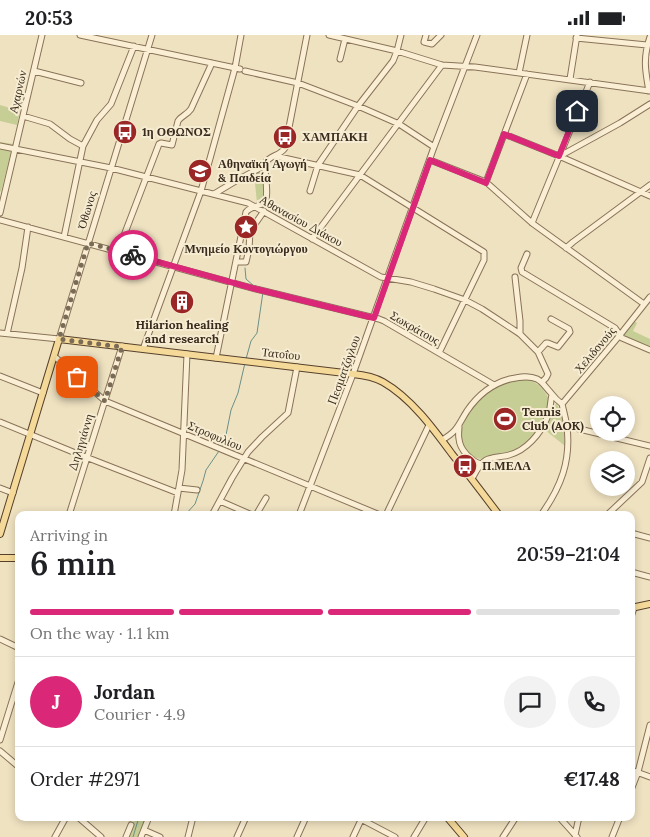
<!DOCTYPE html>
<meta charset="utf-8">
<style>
body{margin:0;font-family:Lora,serif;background:#f2f2f2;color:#202124;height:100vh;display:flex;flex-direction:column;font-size:19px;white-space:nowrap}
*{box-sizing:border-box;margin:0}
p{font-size:16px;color:#757577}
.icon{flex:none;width:28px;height:28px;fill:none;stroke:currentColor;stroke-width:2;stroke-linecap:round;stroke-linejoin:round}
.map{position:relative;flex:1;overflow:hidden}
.sheet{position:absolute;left:15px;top:476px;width:620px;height:310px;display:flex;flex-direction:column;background:#fff;border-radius:10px;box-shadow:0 2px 8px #0003}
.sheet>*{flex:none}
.controls{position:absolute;left:590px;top:361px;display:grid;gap:10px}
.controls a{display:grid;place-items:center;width:45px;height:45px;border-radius:50%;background:#fff;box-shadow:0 2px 8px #0003;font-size:25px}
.pin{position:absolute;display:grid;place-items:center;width:42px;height:42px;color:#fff;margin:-21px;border-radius:10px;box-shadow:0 2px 8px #0006}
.courier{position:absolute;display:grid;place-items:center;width:50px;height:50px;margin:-25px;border:4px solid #db2777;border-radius:50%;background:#fff;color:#222;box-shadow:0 1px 6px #0007}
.head em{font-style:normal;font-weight:600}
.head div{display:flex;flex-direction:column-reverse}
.head{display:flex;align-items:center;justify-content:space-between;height:85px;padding:0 15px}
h1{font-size:32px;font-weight:600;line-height:38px}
.bar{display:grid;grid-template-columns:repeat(4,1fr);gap:8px 5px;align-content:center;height:60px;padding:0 15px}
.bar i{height:6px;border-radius:4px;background:#e0e0e0}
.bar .selected{background:#db2777}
.bar p{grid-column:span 4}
.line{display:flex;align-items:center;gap:12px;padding:0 15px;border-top:1px solid #e0e0e0}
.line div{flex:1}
.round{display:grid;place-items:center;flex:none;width:52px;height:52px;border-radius:26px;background:#f2f2f2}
.status{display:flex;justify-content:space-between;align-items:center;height:35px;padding:0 25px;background:#fff;direction:ltr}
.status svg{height:14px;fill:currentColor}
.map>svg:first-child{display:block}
.green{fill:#c6ce95}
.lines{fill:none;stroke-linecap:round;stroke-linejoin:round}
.stream{stroke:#6b9087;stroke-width:1}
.minor-casing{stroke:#897358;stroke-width:7}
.major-casing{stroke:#57412d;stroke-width:8}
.minor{stroke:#faefd5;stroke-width:5}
.major{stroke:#f4d998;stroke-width:6}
.done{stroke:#796b56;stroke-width:5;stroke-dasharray:0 9}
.route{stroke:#db2777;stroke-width:6}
.labels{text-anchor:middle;stroke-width:4;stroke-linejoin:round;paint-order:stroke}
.street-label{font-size:12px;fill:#392b1d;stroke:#f6ecd1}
.poi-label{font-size:12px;font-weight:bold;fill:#392b1d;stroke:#f6ecd1;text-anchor:start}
</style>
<div class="status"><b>20:53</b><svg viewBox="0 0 49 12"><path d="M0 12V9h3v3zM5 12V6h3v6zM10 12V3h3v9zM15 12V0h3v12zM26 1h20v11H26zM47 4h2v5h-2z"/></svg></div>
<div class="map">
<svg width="650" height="802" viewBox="0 0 650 802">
<rect width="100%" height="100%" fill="#efe2c1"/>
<!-- green -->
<path class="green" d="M 0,70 L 20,76 L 17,90 L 0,86 Z
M 0,107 L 13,109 L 1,157 L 0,156 Z
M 262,134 L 265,162 L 263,166 L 257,168 L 254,138 Z
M 634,286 L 637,288 L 633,296 L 650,304 L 650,313 L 634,305 L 628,304 L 623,300 Z
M 525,344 C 534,346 539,349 544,356 C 546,359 549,362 549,366 C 549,380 538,398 528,406 C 517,414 496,425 482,424 C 473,423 468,420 464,412 C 453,390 477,363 496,353 C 505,348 515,345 525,344 Z
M 556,368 C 565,381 564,396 565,411 L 545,395 L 553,379 Z
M 135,783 L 146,783 L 139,802 L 127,802 Z"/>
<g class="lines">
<!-- stream -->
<path class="stream" d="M 245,233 L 246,244 L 254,251
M 246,324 L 251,306 L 257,298 L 263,257
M 221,413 L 226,400 L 231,375 L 238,358 L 245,328
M 185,480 L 195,469 L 203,446 L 206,435 L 219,416
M 133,802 L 139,782"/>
<!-- minor casing -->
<g class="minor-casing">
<path id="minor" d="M 80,0 L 240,34
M 329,0 L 397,16 L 442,30 L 475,32 L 650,56
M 426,0 L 424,7 L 432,9 L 441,0
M 576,3 L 647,10
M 340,24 L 345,4
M 34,36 L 81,48
M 245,36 L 298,48 L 358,71 L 399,89 L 434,112
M 519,38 L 527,0
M 570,44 L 577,0
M 649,56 C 645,35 643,22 650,2
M 23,81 L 50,89 L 70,104 L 83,111
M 504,99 L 559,121 L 650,161
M 0,111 L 111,133 L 248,168 L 381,242 L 411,247 L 434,254 L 465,265 L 482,274 L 520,299 L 538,317 L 548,339 L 546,343 L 542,347
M 275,121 L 360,140 L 484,217 L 484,225 L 439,318
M 560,121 L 620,88 L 650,69
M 430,125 L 486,147 L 532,188 L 644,269
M 486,147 L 527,39
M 310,156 L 318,130 L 358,71 L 393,26 L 397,16 L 401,0
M 214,159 L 239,144 L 264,131
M 0,178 L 42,0
M 0,185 L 256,254 L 379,284 L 384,286 L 494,350
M 532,188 L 590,47
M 64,202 L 83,111 L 97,85 L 111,69 L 134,11
M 312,204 L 442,30
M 566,213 L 573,207 L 650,150
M 118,216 L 159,109 L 161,108 L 172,110 L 178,86 C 181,81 187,80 191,74 L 212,28
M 527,219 L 521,233 L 522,237 L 615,293 L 622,303 L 650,315
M 236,227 L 246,227 L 249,214 L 250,196 L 264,176
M 515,242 L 520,286 L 520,299
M 0,298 L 59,304 L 152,0
M 7,299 L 22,233 L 28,192
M 143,314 L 201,156 L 235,33 L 241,0
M 538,317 L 546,308 L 548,308 L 558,312 L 570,297 L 569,294 L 551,284
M 54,321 L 105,366 L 380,480
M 216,323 L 246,177 C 251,171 258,172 264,168 C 270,163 264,137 265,128 C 270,120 280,121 285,113 L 307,0
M 0,341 L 43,358
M 562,369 L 620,300 L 650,262
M 0,387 L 78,419 L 178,458
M 459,391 C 459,395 458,400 459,404 C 460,415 471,426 481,429
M 567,391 L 650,411
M 442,405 C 458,396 458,390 467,376 C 478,360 491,349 510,344 C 519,342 529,340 537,344 C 543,347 546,353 551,358 C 554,362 558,366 562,369
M 472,444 C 475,438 479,429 486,425 C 491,422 502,422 509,420 C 527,415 540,399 547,383 C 551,375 550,367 552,360
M 0,453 L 13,458
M 179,453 L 197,455
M 220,466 L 252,480
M 69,480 L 122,311
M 174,480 L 182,435 L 187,319
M 212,480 L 232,443 L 248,417 L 262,402 L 288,378 L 297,332
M 256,480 L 266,463
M 299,480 L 353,339 L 434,112 L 477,0
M 386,480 L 429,390
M 541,480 C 561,452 571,426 567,392 C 566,385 564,377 562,369
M 607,480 L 642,447 L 650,423
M 631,498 L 650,503
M 631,537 L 650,542
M 631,582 L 634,573
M 0,604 L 19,613
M 0,705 L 19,644
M 0,716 L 19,732
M 631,735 L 650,742
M 631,755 L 638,737 L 650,690
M 78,782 L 101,802
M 357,782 L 395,802
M 559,782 L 577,802
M 144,795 L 160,802
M 575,800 L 579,782
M 55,802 L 66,782
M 126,802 L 131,790
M 141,802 L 149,782
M 188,802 L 193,782
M 237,802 L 246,782
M 297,802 L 306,782
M 353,802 L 361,785
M 414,802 L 426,782
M 503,802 L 516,782
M 612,802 L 620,782"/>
</g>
<!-- major casing -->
<g class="major-casing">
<path id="major" d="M 0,499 L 59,304 L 353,339 C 363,340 374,342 383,347 C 411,363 433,393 452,419 C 468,439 484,460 499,480
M 0,523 L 19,523
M 631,573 L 650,569
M 447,782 L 464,802"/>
</g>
<!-- minor -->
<use href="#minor" class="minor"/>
<!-- major -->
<use href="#major" class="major"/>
</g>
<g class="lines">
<!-- done -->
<path class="done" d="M 77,342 L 105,366 L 122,312 L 59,304 L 88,208 L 133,220"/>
<!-- route -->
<path class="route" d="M 133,220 L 256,254 L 374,283 L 430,125 L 486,148 L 504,99 L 559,121 L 577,76"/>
</g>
<!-- icons -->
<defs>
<g id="bus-disc" transform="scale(1.25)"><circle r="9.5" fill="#9a2726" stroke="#f6ecd1"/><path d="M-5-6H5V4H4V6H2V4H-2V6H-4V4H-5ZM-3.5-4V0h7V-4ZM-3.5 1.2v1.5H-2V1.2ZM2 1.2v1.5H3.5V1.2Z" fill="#fff"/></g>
<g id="school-disc" transform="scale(1.25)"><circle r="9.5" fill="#9a2726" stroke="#f6ecd1"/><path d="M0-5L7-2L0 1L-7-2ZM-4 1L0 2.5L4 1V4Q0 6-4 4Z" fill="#fff"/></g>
<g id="sight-disc" transform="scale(1.25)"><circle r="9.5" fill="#9a2726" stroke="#f6ecd1"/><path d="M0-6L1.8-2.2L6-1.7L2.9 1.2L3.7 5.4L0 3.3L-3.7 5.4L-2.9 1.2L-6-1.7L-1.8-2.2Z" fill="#fff"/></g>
<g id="building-disc" transform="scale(1.25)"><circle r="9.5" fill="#9a2726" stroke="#f6ecd1"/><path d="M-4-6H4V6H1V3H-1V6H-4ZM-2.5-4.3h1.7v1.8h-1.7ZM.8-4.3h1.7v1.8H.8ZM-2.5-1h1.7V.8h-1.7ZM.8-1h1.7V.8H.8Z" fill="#fff"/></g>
<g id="stadium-disc" transform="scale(1.25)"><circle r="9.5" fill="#9a2726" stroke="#f6ecd1"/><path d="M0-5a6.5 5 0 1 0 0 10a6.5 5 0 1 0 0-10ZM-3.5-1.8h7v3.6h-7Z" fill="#fff"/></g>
</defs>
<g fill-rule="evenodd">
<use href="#bus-disc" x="125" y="97"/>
<use href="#bus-disc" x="285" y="102"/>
<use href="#school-disc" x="200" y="136"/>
<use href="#sight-disc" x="246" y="192"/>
<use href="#building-disc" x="182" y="267"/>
<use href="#stadium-disc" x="505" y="384"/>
<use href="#bus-disc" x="465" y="431"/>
</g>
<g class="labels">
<!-- street labels -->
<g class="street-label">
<text transform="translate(18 57) rotate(-77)" y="4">Αχαρνών</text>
<text transform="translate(87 175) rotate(-73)" y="4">Όθωνος</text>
<text transform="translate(301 186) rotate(29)" y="4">Αθανασίου Διάκου</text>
<text transform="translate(415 293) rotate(30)" y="4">Σωκράτους</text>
<text transform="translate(595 315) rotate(-50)" y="4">Χελιδονούς</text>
<text transform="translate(281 319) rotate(6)" y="4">Τατοΐου</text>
<text transform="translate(344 335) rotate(-70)" y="4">Πεσματζόγλου</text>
<text transform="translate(215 401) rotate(23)" y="4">Στροφυλίου</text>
<text transform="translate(81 407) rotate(-73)" y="4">Δηληγιάννη</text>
</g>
<!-- poi labels -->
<g class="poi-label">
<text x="142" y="101">1η ΟΘΩΝΟΣ</text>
<text x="302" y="106">ΧΑΜΠΑΚΗ</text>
<text x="218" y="133">Αθηναϊκή Αγωγή<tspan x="218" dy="14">&amp; Παιδεία</tspan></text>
<text x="246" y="218" text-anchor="middle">Μνημείο Κοντογιώργου</text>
<text x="182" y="294" text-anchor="middle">Hilarion healing<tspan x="182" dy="14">and research</tspan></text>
<text x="522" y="381">Tennis<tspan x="522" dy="14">Club (AOK)</tspan></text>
<text x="482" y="435">Π.ΜΕΛΑ</text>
</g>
</g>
</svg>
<div class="controls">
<a><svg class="icon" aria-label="locate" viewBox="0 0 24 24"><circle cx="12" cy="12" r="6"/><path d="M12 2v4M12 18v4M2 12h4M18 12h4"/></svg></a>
<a><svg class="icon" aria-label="layers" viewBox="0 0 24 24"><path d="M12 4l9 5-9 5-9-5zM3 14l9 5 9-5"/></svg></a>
</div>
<div class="pin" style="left:77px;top:342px;background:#ea580c"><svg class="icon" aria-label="bag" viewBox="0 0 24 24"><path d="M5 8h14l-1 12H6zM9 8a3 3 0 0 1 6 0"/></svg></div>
<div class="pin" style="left:577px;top:76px;background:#1f2937"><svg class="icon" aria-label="home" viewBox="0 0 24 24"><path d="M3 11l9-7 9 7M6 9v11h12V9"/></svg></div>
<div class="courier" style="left:133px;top:220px"><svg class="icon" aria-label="bike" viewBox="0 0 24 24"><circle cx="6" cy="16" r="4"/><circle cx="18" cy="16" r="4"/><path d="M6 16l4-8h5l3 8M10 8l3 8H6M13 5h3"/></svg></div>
<section class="sheet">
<div class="head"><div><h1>6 min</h1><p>Arriving in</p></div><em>20:59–21:04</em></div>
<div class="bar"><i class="selected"></i><i class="selected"></i><i class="selected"></i><i></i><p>On the way · 1.1 km</p></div>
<div class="line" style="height:90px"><b class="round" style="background:#db2777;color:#fff">J</b><div><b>Jordan</b><p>Courier · 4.9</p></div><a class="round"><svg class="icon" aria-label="chat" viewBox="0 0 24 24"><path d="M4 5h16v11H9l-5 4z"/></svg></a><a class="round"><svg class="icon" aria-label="phone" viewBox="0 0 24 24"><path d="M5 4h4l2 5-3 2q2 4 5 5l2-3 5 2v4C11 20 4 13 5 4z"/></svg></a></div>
<div class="line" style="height:65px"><div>Order #2971</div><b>€17.48</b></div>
</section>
</div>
